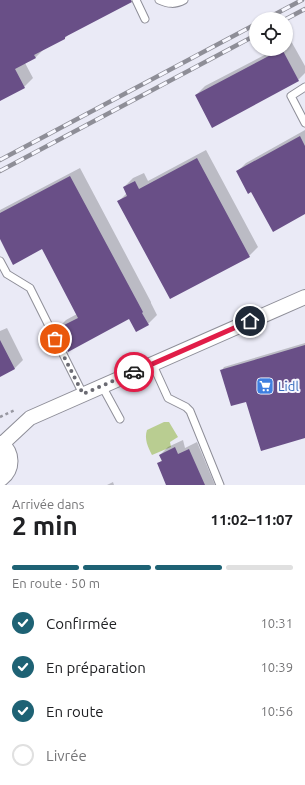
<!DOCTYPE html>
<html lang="fr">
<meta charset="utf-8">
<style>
body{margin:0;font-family:Ubuntu,sans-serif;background:#f6f6f6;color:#202124;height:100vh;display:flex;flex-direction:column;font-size:15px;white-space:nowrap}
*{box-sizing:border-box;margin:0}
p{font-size:13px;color:#757577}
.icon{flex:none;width:22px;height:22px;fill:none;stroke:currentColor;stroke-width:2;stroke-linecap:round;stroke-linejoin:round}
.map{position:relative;height:485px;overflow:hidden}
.drawer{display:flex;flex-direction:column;background:#fff;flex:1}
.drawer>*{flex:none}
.buttons{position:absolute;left:249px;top:12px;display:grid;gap:8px}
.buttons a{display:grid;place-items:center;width:44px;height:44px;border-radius:50%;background:#fff;box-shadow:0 1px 3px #0004;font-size:20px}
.pin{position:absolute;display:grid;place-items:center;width:34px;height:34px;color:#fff;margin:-17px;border:2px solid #fff;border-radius:50%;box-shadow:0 1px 4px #0007}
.courier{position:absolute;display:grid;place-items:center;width:40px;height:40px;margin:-20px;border:3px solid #e11d48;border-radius:50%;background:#fff;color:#222;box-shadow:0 1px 5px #0007}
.headline em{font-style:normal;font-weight:600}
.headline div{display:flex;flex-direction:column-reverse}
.headline{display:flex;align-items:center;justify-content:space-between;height:68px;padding:0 12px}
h1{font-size:26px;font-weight:600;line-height:30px}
.bar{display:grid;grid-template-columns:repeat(4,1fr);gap:6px 4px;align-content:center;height:48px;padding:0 12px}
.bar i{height:5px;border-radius:3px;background:#e0e0e0}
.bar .selected{background:#1e6274}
.bar p{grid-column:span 4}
ol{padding:0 12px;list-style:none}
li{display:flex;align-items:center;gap:12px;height:44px}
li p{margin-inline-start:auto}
li .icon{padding:4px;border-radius:50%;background:#1e6274;color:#fff;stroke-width:4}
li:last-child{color:#757577}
li i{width:22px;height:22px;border:2px solid #e0e0e0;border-radius:50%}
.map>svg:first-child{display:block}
.green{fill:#b9cd91}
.shadow{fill:#0003}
.building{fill:#694f87}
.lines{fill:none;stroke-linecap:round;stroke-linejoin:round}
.lane-casing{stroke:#8e8e98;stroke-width:9}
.street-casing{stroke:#8e8e98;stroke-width:16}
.secondary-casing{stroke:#8e8e98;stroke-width:22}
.path{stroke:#9797a0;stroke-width:2.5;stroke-dasharray:3 3;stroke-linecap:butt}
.lane{stroke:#fff;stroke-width:7}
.street{stroke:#fff;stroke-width:14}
.secondary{stroke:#fff;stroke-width:20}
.rail-casing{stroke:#8e8e97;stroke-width:4.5}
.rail{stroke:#f8f8ff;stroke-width:3;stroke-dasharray:9;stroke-linecap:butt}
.done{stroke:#6b6b73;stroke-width:4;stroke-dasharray:0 7.2}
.route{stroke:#e11d48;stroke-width:5}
.labels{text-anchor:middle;stroke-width:4;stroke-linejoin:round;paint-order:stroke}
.shop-label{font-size:13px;fill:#366cbe;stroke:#f8f8ff;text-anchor:start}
</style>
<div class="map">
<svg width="305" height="485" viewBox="0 0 305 485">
<rect width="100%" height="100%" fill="#eaeaf6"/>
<!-- green -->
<path class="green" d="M 164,422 L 169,422 L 178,437 L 170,442 L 171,447 L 152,455 C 148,447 144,439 147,430 Z"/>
<!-- shadow -->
<path class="shadow" d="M 0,0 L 131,0 L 69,34 L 65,38 L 44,49 L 36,57 L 25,63 L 33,78 L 24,87 L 0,92 Z
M 291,41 L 305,66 L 305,73 L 298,80 L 196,95 L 205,86 L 276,49 L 286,49 L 286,43 Z
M 305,130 L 305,213 L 251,191 L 237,172 L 246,163 Z
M 206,150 L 258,247 L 249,256 L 119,201 L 127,193 L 124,187 L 133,178 L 144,173 L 148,181 Z
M 80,168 L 151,302 L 151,303 L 157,315 L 148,324 L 130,318 L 57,329 L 66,320 L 77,314 L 42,248 L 0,237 L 0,210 Z
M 7,328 L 23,360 L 14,369 L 0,376 L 0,331 Z
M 305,343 L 305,437 L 246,401 L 222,370 L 224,367 Z
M 183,440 L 185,448 L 197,442 L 215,485 L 167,485 L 158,464 L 162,460 L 160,455 L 168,447 Z
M 113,482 L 114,485 L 107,485 Z"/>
<!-- building -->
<path class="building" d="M 0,0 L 131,0 L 132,2 L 65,37 L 65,39 L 34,55 L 36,58 L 15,69 L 25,88 L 0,101 Z
M 282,49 L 299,81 L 212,128 L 195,95 Z
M 300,136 L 305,146 L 305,214 L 273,232 L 251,192 L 248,194 L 236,171 Z
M 197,158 L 250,257 L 170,299 L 117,201 L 127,196 L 123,187 L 135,181 L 139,189 Z
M 70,176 L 143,312 L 142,313 L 149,325 L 136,332 L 129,319 L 68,352 L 56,329 L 78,318 L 42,249 L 13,265 L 0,239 L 0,213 Z
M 0,340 L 15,369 L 0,377 Z
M 305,345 L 305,438 L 261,451 L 246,402 L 231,406 L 220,370 Z
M 175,447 L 178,454 L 189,449 L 205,485 L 166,485 L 157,463 L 162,461 L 159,455 Z"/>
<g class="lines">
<!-- lane casing -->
<g class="lane-casing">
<path id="lane" d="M 136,0 L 145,19
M 159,0 C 168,4 175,5 184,0
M 305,87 L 291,96 L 305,123
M 0,261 L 7,274 L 30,288 L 83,394
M 152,363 L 168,398 L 186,407 L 190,411 L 220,485
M 102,386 L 120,419"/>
</g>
<!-- street casing -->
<g class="street-casing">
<path id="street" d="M 0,446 L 30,418 L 305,297"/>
</g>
<!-- secondary casing -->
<g class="secondary-casing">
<path id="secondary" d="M 0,446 C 10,454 10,468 0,476"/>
</g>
<!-- path -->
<path class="path" d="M 0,417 L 15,410"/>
<!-- lane -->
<use href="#lane" class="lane"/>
<!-- street -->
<use href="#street" class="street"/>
<!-- secondary -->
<use href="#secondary" class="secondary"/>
<!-- rail casing -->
<g class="rail-casing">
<path id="rail" d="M 266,19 L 302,0
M 286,19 L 305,9
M 0,160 L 256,24
M 0,171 L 256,35"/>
</g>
<!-- rail -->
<use href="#rail" class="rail"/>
</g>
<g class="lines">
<!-- done -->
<path class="done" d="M 55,339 L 83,394 L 134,372"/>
<!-- route -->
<path class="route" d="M 134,372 L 250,321"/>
</g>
<!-- icons -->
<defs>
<g id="supermarket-square" transform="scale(0.9)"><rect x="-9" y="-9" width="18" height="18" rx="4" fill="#3f7fe0" stroke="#f8f8ff"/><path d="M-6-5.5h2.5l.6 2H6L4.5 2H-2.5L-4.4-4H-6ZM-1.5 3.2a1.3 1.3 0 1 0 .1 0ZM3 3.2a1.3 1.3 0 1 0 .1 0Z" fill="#fff"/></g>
</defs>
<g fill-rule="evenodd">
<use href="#supermarket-square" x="265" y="386"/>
</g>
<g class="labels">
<!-- shop labels -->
<g class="shop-label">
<text x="278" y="391">Lidl</text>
</g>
</g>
</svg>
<div class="buttons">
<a><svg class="icon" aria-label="locate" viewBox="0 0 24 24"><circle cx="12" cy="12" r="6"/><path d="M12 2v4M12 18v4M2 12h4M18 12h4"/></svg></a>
</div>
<div class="pin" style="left:55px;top:339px;background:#ea580c"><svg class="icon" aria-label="bag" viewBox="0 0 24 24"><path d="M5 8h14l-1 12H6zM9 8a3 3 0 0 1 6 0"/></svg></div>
<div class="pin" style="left:250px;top:321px;background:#1f2937"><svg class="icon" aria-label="home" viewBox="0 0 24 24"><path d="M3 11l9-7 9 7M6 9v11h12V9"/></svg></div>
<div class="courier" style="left:134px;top:372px"><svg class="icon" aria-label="car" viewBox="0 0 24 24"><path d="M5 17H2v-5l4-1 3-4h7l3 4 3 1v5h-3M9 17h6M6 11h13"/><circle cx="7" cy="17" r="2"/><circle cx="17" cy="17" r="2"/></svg></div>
</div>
<section class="drawer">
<div class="headline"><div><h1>2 min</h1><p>Arrivée dans</p></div><em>11:02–11:07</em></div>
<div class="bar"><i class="selected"></i><i class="selected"></i><i class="selected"></i><i></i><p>En route · 50 m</p></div>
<ol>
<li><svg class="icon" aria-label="check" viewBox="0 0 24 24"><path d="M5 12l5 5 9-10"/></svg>Confirmée<p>10:31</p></li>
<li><svg class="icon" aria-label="check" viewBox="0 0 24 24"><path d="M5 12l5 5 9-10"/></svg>En préparation<p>10:39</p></li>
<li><svg class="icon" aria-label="check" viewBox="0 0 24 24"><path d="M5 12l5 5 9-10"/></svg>En route<p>10:56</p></li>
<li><i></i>Livrée</li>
</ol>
</section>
